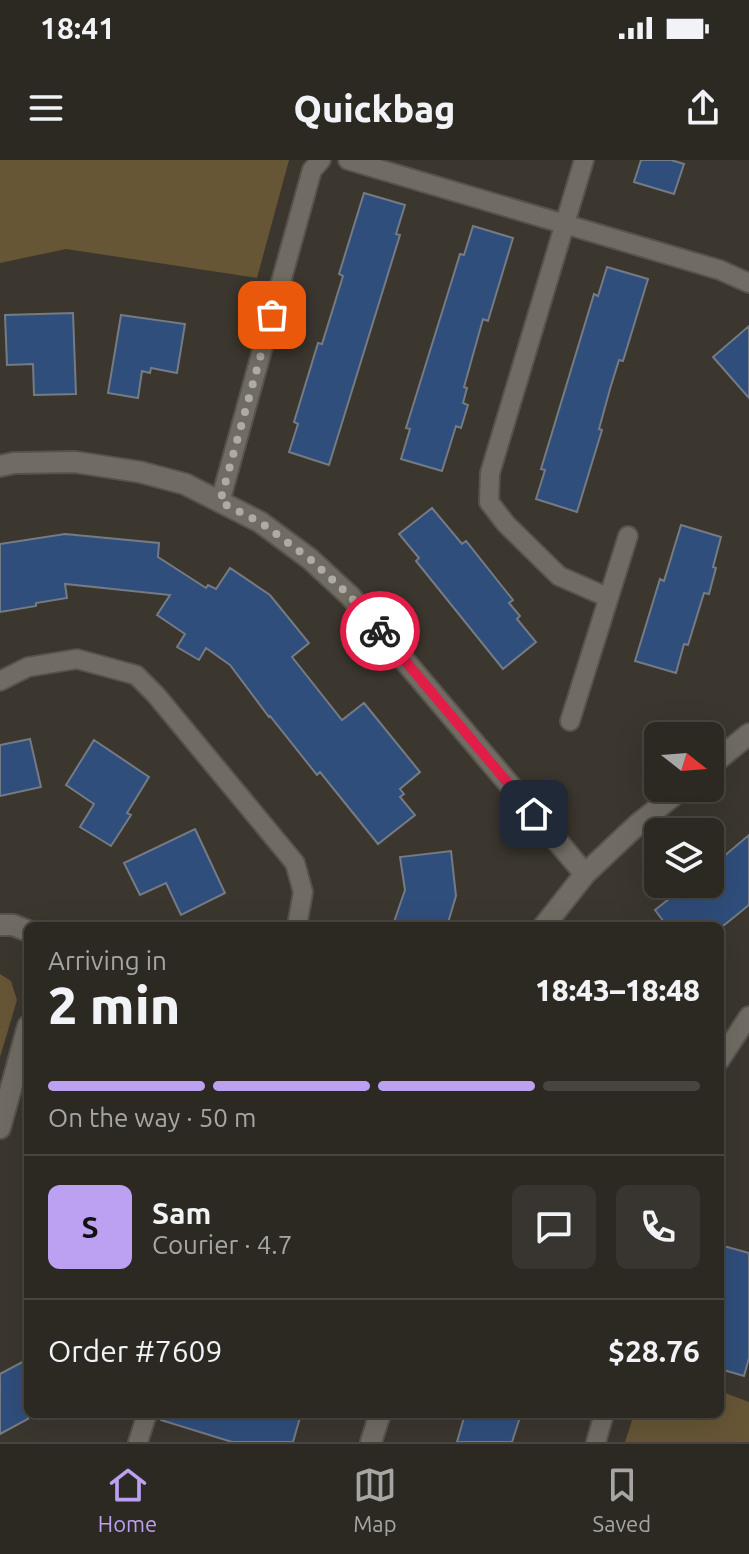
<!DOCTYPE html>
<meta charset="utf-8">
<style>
body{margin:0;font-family:Ubuntu,sans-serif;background:#38342f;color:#f1f3f6;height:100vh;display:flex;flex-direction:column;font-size:30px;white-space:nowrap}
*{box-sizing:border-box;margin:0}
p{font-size:26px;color:#a6a6a5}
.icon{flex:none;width:44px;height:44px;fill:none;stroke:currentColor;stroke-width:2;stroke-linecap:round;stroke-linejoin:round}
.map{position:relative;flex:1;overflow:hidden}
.side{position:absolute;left:24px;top:762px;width:700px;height:496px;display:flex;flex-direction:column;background:#2c2822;border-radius:12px;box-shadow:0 8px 32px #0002,0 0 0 2px #484440}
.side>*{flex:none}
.needle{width:52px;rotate:107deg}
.tools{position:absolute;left:644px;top:562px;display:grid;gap:16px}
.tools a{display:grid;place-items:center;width:80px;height:80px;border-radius:12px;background:#2c2822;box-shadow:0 8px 32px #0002,0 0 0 2px #484440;font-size:40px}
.pin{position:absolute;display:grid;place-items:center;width:68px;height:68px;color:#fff;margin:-34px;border-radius:16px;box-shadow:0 4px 12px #0006}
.courier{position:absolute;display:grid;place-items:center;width:80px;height:80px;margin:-40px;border:6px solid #e11d48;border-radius:50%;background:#fff;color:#222;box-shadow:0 2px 10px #0007}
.overview em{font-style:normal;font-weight:800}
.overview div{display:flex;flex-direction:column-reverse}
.overview{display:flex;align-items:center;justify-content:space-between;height:136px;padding:0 24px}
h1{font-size:52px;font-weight:800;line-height:60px}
.bar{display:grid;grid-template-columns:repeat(4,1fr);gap:12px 8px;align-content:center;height:96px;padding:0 24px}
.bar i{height:10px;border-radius:6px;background:#484440}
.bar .current{background:#bca0f2}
.bar p{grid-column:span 4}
.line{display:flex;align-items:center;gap:20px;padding:0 24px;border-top:2px solid #484440}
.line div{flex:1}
.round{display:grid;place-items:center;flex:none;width:84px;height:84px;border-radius:12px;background:#38342f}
.status{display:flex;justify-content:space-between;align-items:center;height:56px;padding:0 40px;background:#2c2822;direction:ltr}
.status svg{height:22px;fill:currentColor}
header{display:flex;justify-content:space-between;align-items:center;height:104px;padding:0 24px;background:#2c2822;font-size:36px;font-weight:800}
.tabs{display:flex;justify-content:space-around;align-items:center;height:112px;border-top:2px solid #484440;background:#2c2822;font-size:22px;color:#a6a6a5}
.tabs a{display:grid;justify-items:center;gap:4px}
.tabs .current{color:#bca0f2}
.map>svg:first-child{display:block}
.green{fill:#675636}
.building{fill:#304e7c;stroke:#757b83;stroke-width:2}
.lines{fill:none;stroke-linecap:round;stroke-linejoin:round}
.service-casing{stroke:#57534c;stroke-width:22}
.minor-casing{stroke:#57534c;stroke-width:24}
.service{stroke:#716c63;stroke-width:18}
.minor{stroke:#716c63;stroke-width:20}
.done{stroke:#aeaaa4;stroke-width:8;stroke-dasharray:0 14.4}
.route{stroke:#e11d48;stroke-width:10}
</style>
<div class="status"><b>18:41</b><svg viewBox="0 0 49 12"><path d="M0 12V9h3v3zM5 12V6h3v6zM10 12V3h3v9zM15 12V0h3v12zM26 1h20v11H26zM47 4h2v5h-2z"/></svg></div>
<header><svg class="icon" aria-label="menu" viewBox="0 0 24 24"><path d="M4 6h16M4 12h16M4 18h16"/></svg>Quickbag<svg class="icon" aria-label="share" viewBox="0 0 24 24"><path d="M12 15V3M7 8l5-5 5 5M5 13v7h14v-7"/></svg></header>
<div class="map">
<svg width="749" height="1282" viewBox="0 0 749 1282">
<rect width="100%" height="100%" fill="#3b362e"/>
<!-- green -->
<path class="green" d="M 0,0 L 289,0 L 257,118 L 66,89 L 0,103 Z
M 0,814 L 11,821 L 17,840 L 0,897 Z
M 720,1231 L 749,1242 L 749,1282 L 625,1282 L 634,1254 L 720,1254 Z"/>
<!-- building -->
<path class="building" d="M 641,0 L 671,0 L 684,4 L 674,34 L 634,22 Z
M 364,33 L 405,45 L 396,74 L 400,75 L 329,305 L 289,292 L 298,264 L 294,262 L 318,183 L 322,184 L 343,116 L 339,114 Z
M 473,66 L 513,78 L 488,161 L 483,159 L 464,227 L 467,228 L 463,243 L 468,245 L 461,268 L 456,266 L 442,311 L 401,299 L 410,269 L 406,268 L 452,120 L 460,94 L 464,95 Z
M 607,107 L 648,119 L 623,201 L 619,200 L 610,229 L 599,269 L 602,270 L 577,352 L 536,339 L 545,310 L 541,309 L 594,134 L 598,136 Z
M 73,153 L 76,234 L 34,235 L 33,204 L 7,205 L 5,155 Z
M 121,155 L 185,164 L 177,213 L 151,208 L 150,213 L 142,211 L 138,238 L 108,233 Z
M 749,166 L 749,238 L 713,197 Z
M 432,348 L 462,384 L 466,381 L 513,440 L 509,443 L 520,456 L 517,459 L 536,482 L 503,509 L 416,401 L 419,398 L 399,374 Z
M 681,365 L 721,377 L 713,407 L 716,408 L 709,434 L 704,433 L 688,485 L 684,484 L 676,513 L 635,501 L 660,419 L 664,421 Z
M 65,374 L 159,383 L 158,397 L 206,428 L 208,425 L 216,429 L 230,408 L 270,435 L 309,483 L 292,497 L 342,560 L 364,543 L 420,612 L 400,629 L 404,634 L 400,637 L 415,655 L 378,684 L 320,612 L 317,615 L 270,556 L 269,557 L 230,505 L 206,488 L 199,500 L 177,487 L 185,474 L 157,455 L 170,435 L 65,424 L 67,438 L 36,443 L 36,446 L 0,452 L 0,384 Z
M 30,579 L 41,627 L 0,636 L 0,585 Z
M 94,580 L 149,617 L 127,653 L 131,655 L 111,686 L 80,667 L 94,644 L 66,625 Z
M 195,669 L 225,733 L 181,755 L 166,723 L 140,735 L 124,703 Z
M 749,675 L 749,745 L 723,766 L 667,766 L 655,750 L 688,724 L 710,724 L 710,708 Z
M 451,691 L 456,736 L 447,766 L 408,766 L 394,762 L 405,730 L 400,697 Z
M 720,1085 L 749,1093 L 749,1198 L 744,1216 L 720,1209 Z
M 28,1199 L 28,1259 L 0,1274 L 0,1214 Z
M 162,1254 L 301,1254 L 293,1282 L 232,1282 L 161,1260 Z
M 465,1254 L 521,1254 L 512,1282 L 457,1282 Z"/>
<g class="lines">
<!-- service casing -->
<g class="service-casing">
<path id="service" d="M 348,0 L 720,110 L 749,123
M 584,0 L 490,313 L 489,342 L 506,364 L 559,416 L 607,437
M 220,342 L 312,10 L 321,0
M 0,521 L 28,507 L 77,499 L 136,515 L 156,535 L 295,703 L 303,732 L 297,766
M 570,561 L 628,376
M 720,900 L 749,856
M 138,1282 L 147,1254
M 596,1282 L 604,1254"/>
</g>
<!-- minor casing -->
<g class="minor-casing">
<path id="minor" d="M 0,306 L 14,303 L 75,302 L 140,312 L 185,324 L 260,362 L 310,399 L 350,436 L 585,714
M 710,606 L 749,574
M 0,765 L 13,765 L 28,771
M 544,766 L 585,714 L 638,664 L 683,628
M 0,968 L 28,866
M 371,1282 L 380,1254"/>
</g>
<!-- service -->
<use href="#service" class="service"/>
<!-- minor -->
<use href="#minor" class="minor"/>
</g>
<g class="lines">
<!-- done -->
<path class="done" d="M 272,155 L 220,342 L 260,362 L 310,399 L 350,436 L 380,471"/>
<!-- route -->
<path class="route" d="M 380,471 L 534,654"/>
</g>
</svg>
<div class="tools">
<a><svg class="needle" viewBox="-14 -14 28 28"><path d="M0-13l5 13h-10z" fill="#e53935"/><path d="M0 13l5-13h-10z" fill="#a6a6a5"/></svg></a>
<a><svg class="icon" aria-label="layers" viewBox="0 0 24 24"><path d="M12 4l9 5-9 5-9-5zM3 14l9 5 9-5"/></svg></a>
</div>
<div class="pin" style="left:272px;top:155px;background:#ea580c"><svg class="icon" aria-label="bag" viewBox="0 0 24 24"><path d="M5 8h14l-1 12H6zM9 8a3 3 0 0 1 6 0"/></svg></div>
<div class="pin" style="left:534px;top:654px;background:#1f2937"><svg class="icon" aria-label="home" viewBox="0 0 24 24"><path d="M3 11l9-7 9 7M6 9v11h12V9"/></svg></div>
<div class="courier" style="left:380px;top:471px"><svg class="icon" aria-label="bike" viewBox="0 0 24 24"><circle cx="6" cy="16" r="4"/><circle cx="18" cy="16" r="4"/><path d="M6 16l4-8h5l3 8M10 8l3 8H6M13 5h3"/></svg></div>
<section class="side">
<div class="overview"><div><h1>2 min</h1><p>Arriving in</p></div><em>18:43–18:48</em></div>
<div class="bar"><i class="current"></i><i class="current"></i><i class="current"></i><i></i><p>On the way · 50 m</p></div>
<div class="line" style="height:144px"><b class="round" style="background:#bca0f2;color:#111">S</b><div><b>Sam</b><p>Courier · 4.7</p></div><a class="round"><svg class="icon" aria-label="chat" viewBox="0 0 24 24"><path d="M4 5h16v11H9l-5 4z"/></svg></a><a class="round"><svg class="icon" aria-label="phone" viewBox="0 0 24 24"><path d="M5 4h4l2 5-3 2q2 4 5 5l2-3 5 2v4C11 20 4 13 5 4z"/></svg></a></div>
<div class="line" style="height:104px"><div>Order #7609</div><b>$28.76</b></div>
</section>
</div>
<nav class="tabs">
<a class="current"><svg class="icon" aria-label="home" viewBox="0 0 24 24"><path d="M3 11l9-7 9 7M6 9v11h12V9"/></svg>Home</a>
<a><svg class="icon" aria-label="map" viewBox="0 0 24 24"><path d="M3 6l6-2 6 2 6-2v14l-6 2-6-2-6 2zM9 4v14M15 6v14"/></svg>Map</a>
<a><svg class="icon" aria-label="saved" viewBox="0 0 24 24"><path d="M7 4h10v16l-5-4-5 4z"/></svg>Saved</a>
</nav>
